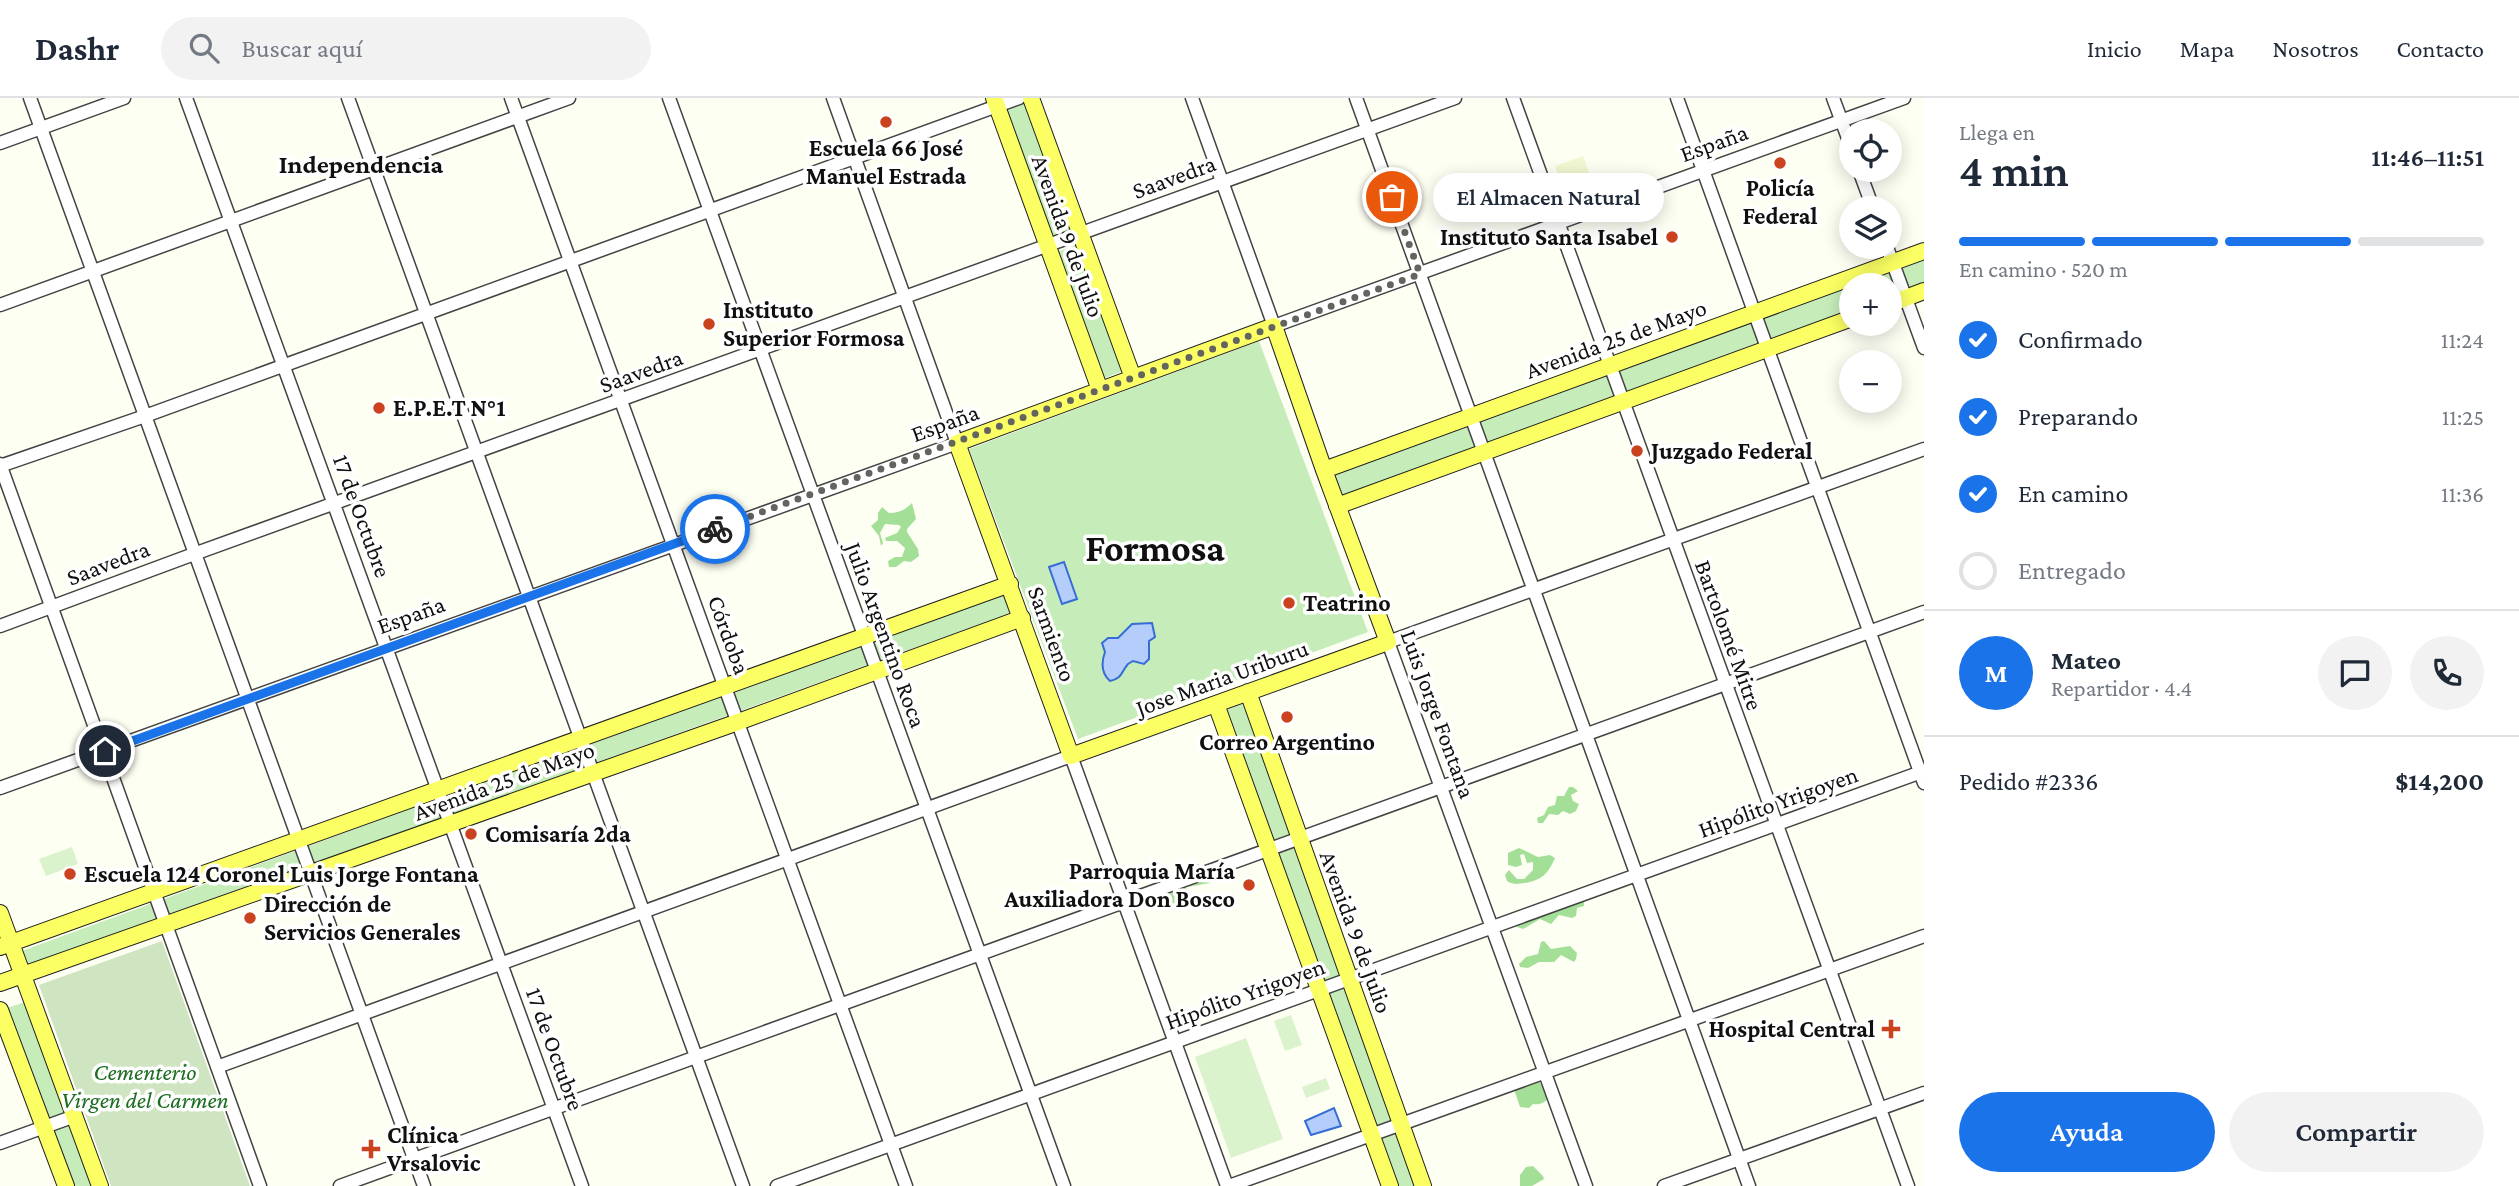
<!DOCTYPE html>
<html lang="es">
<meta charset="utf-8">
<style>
body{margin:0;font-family:"Crimson Pro",serif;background:#f2f2f3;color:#1f2937;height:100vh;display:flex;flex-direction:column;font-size:26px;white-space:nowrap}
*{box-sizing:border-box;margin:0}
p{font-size:23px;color:#747a83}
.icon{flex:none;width:38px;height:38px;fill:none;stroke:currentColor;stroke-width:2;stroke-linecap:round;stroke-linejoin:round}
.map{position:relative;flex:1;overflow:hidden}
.drawer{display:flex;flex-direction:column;background:#fff;width:595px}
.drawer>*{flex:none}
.buttons{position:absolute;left:1839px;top:21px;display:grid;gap:14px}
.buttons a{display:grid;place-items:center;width:63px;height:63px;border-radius:50%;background:#fff;box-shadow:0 4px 18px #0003;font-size:35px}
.pin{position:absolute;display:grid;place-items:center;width:60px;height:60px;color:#fff;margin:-30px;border:4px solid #fff;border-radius:50%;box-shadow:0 2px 7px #0007}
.courier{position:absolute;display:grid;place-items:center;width:70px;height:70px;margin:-35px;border:5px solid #1a73e8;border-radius:50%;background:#fff;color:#222;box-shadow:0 2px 9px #0007}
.bubble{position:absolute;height:49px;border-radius:24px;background:#fff;box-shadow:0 4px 18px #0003;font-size:23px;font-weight:600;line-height:49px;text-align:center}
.overview em{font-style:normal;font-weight:600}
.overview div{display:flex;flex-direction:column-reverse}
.overview{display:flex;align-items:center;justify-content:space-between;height:119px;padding:0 35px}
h1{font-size:46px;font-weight:600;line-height:52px}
.bar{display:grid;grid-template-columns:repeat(4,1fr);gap:10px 7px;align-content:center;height:84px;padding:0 35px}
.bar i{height:9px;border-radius:5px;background:#e0e1e3}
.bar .on{background:#1a73e8}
.bar p{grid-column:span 4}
.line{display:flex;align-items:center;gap:18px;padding:0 35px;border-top:2px solid #e0e1e3}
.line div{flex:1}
.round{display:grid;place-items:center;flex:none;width:74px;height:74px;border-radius:37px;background:#f2f2f3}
ol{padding:0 35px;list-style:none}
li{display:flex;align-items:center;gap:21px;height:77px}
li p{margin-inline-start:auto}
li .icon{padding:7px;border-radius:50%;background:#1a73e8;color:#fff;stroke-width:4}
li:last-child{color:#747a83}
li i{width:38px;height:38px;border:4px solid #e0e1e3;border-radius:50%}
.cta{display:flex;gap:14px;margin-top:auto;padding:14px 35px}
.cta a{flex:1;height:80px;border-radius:42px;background:#1a73e8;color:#fff;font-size:28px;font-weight:600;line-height:80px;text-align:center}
.cta a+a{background:#f2f2f3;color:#1f2937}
header{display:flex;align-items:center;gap:42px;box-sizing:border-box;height:98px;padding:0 35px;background:#fff;border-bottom:2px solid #e0e1e3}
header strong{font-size:33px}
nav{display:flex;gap:38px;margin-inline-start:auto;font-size:24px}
.search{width:490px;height:63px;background:#f2f2f3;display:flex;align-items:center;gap:18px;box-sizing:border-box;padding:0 24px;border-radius:38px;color:#747a83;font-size:26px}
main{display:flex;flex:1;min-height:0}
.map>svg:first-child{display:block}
.farmland{fill:#f0f7d1}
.green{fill:#c6edb9}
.forest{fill:#a4df97}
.cemetery{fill:#cfe4c1}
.pitch{fill:#dbf3cc}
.water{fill:#b4cdfa;stroke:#366cd6;stroke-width:2}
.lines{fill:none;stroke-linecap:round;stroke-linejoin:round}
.minor-casing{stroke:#434343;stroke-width:15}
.major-casing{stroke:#212121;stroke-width:18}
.minor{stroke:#fff;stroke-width:12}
.major{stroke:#fbff63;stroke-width:16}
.done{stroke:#63645f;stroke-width:7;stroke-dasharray:0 12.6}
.route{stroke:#1a73e8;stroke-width:9}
.poi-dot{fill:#ca431e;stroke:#fff;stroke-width:2.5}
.labels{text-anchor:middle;stroke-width:7;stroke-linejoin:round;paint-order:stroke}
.street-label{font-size:24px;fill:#101010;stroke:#fff}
.poi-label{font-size:24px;font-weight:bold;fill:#101010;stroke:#fff;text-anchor:start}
.park-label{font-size:24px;font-style:italic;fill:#1b6d20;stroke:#fff}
.neighbourhood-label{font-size:26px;font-weight:bold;fill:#101010;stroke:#fff}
.town-label{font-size:38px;font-weight:bold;fill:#101010;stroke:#fff}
</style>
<header>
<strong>Dashr</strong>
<div class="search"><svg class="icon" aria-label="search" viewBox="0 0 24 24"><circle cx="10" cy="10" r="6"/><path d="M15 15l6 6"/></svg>Buscar aquí</div>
<nav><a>Inicio</a><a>Mapa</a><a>Nosotros</a><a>Contacto</a></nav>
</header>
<main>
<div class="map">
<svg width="1924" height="1088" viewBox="0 0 1924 1088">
<rect width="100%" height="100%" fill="#fefff3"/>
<!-- farmland -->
<path class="farmland" d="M 1583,58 L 1589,75 L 1561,84 L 1555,68 Z"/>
<!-- green -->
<path class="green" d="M 1024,5 L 1029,5 L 1072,130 L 1054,138 L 1049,138 L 1006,12 Z
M 1075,147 L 1080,147 L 1123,273 L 1105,280 L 1100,280 L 1057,154 Z
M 1924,161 L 1924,185 L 1890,198 L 1890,187 L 1853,187 Z
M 1851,188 L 1851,212 L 1341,398 L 1333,377 Z
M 1259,243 L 1368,534 L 1078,641 L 969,351 Z
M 1003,494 L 1011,515 L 25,871 L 19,854 Z
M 1245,604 L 1419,1088 L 1395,1088 L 1223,612 Z
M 25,904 L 92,1088 L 69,1088 L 4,911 Z"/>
<!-- forest -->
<path class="forest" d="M 912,405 L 916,421 L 907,431 L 907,434 L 918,451 L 919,458 L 911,464 L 904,463 L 896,469 L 889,469 L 888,463 L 895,459 L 902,459 L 905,450 L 897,443 L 886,443 L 885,440 L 897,435 L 901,429 L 899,427 L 885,426 L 880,435 L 883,445 L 881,448 L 879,438 L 871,428 L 878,422 L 878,415 L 882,409 L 889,415 C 899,415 905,412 912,405 Z
M 1569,689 L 1573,689 L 1578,693 L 1571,697 L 1573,703 L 1579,706 L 1576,713 L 1570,716 L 1563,713 L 1558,717 L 1549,716 L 1543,725 L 1538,725 L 1537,720 L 1544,717 L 1548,709 L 1555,707 L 1557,698 L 1564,698 Z
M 1519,750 L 1538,759 L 1550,757 L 1555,760 C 1548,776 1542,782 1525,785 C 1517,786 1514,787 1507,783 L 1505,777 L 1509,772 L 1517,781 L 1524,781 L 1533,772 L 1533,764 L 1527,765 L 1524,756 L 1520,757 L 1522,767 L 1516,769 L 1508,767 L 1508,755 Z
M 1198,766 L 1220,775 L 1210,785 L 1187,789 L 1176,808 L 1160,807 L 1150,811 L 1144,809 L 1143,806 L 1136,805 L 1192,775 L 1186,771 L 1187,768 Z
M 1584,802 L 1584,808 L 1577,810 L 1576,818 L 1572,820 L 1559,817 L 1551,826 L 1540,821 L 1523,831 L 1517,829 L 1517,826 Z
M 1544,843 L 1551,851 L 1570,848 L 1577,855 L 1576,861 L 1574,864 L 1561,857 L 1554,864 L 1539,864 L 1528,870 L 1520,869 L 1519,866 L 1526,859 L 1538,856 L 1541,844 Z
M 1538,982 L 1549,999 C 1545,1005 1540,1007 1533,1006 L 1529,1010 L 1520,1009 L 1513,988 Z
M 1533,1068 L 1543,1078 L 1544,1081 L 1532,1088 L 1520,1088 L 1520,1077 L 1526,1069 Z"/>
<!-- cemetery -->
<path class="cemetery" d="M 162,843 L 250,1088 L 111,1088 L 39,887 Z"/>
<!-- pitch -->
<path class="pitch" d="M 72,749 L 78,766 L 46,778 L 39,761 Z
M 1291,917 L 1302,947 L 1285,953 L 1274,923 Z
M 1246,940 L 1283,1041 L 1231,1060 L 1195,959 Z
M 1326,980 L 1330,991 L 1306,1000 L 1302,989 Z"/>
<!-- water -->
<path class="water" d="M 1064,464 L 1077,501 L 1062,506 L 1049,469 Z
M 1152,525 L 1155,539 L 1149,543 L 1149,561 L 1144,566 L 1133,563 L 1128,566 C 1121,574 1122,581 1110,583 C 1101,575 1101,565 1105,554 L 1102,545 L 1108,540 L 1118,540 L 1132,526 Z
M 1334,1010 L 1341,1028 L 1311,1037 L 1305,1023 Z"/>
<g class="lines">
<!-- minor casing -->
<g class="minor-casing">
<path id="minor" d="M 30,0 L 424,1088
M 186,0 L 582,1088
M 348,0 L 743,1088
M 511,0 L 906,1088
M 669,0 L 1064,1088
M 1192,0 L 1274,228 L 1904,0
M 1356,0 L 1749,1088
M 1513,0 L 1908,1088
M 1677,0 L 1924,685
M 1833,0 L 1852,51
M 0,45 L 124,0
M 1859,72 L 1873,110
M 1887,149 L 1924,250
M 0,207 L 569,0
M 0,366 L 260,1088
M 0,368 L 145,318 L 1019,0
M 0,528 L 194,456 L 1455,0
M 0,690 L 957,345 L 833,0
M 217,969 L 1071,658 L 1227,1088
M 0,1045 L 75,1018
M 340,1088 L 1924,514
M 777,1088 L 1924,673
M 1229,1088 L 1924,838
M 1586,1088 L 1388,544 L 1924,351
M 1664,1088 L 1924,995"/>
</g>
<!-- major casing -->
<g class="major-casing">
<path id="major" d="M 994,0 L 1100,292
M 1031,0 L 1133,280
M 1890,206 L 1924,193
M 1274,228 L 1324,372 L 1388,544 L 1071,658 L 957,345 Z
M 1324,372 L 1924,153
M 1337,408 L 1852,220
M 1248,594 L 1423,1088
M 1216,606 L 1390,1088
M 0,815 L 100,1088
M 0,849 L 1010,486
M 0,885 L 738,624 L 1022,520
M 0,912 L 66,1088"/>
</g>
<!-- minor -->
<use href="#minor" class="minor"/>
<!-- major -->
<use href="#major" class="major"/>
</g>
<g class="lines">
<!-- done -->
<path class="done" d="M 715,431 L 1420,176 L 1392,99"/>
<!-- route -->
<path class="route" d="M 105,653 L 715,431"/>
</g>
<!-- markers -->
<g class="poi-dot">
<circle cx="886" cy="24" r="7"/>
<circle cx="1780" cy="65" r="7"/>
<circle cx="1672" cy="139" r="7"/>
<circle cx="709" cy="226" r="7"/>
<circle cx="379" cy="310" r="7"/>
<circle cx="1637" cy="353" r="7"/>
<circle cx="1289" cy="505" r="7"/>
<circle cx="1287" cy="619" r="7"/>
<circle cx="471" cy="736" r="7"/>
<circle cx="70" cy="776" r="7"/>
<circle cx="1249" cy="787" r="7"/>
<circle cx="250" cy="820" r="7"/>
<path d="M1887.5 920.5h7v7h7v7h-7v7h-7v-7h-7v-7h7z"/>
<path d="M367.5 1040.5h7v7h7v7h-7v7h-7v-7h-7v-7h7z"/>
</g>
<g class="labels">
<!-- street labels -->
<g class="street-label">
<text transform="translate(1714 45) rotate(-20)" y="8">España</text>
<text transform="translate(1174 79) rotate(-20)" y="8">Saavedra</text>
<text transform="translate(1068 138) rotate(70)" y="8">Avenida 9 de Julio</text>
<text transform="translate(1616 241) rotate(-20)" y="8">Avenida 25 de Mayo</text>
<text transform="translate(641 273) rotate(-20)" y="8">Saavedra</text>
<text transform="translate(945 325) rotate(-20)" y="8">España</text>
<text transform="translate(362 418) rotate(70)" y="8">17 de Octubre</text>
<text transform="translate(108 465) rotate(-21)" y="8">Saavedra</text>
<text transform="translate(411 517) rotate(-20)" y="8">España</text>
<text transform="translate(1052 536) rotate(70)" y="8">Sarmiento</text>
<text transform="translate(729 537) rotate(70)" y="8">Córdoba</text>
<text transform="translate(886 537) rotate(70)" y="8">Julio Argentino Roca</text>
<text transform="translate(1729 537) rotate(70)" y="8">Bartolomé Mitre</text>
<text transform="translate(1222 580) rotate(-20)" y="8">Jose Maria Uriburu</text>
<text transform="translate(1438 616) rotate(70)" y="8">Luis Jorge Fontana</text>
<text transform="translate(504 683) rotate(-20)" y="8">Avenida 25 de Mayo</text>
<text transform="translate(1778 704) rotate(-20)" y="8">Hipólito Yrigoyen</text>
<text transform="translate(1356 834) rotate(70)" y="8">Avenida 9 de Julio</text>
<text transform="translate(1245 896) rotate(-20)" y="8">Hipólito Yrigoyen</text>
<text transform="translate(555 951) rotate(70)" y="8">17 de Octubre</text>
</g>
<!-- poi labels -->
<g class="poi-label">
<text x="886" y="58" text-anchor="middle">Escuela 66 José<tspan x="886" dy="28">Manuel Estrada</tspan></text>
<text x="1780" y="98" text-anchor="middle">Policía<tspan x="1780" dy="28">Federal</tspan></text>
<text x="1658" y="147" text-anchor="end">Instituto Santa Isabel</text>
<text x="723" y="220">Instituto<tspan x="723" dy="28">Superior Formosa</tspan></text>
<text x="393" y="318">E.P.E.T N°1</text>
<text x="1651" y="361">Juzgado Federal</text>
<text x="1303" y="513">Teatrino</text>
<text x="1287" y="652" text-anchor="middle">Correo Argentino</text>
<text x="485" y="744">Comisaría 2da</text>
<text x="1235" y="781" text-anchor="end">Parroquia María<tspan x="1235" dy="28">Auxiliadora Don Bosco</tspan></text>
<text x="84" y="784">Escuela 124 Coronel Luis Jorge Fontana</text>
<text x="264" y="814">Dirección de<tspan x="264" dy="28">Servicios Generales</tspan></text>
<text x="1875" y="939" text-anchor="end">Hospital Central</text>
<text x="387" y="1045">Clínica<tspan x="387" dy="28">Vrsalovic</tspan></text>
</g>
<!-- park labels -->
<g class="park-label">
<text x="145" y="982">Cementerio<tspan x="145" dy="28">Virgen del Carmen</tspan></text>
</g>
<!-- neighbourhood labels -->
<g class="neighbourhood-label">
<text x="361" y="75">Independencia</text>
</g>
<!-- town labels -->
<g class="town-label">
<text x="1155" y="463">Formosa</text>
</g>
</g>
</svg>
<div class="buttons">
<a><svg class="icon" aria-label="locate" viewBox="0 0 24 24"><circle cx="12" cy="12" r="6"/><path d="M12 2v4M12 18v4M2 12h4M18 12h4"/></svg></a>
<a><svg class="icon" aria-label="layers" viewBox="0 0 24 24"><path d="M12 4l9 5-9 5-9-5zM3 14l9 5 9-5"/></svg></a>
<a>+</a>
<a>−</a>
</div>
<div class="pin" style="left:1392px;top:99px;background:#ea580c"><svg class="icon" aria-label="bag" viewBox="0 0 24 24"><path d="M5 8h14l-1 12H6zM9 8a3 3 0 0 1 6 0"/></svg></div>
<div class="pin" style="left:105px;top:653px;background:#1f2937"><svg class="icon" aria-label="home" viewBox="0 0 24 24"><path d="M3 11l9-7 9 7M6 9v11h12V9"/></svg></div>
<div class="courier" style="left:715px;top:431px"><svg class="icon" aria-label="bike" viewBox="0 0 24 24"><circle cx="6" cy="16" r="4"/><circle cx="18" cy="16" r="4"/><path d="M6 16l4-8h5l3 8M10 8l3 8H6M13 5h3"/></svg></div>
<div class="bubble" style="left:1433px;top:75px;width:231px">El Almacen Natural</div>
</div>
<section class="drawer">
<div class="overview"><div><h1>4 min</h1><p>Llega en</p></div><em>11:46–11:51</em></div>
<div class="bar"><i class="on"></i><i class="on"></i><i class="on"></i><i></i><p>En camino · 520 m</p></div>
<ol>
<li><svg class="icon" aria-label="check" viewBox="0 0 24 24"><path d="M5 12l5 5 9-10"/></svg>Confirmado<p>11:24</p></li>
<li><svg class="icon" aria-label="check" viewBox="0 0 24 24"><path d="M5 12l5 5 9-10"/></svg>Preparando<p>11:25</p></li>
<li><svg class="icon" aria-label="check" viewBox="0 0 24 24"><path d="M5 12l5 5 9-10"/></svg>En camino<p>11:36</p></li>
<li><i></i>Entregado</li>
</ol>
<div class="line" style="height:126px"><b class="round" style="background:#1a73e8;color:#fff">M</b><div><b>Mateo</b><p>Repartidor · 4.4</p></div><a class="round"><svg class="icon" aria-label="chat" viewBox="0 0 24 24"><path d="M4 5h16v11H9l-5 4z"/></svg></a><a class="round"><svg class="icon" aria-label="phone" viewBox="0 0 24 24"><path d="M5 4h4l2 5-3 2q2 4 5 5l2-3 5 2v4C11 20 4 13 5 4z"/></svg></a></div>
<div class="line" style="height:91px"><div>Pedido #2336</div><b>$14,200</b></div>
<div class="cta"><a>Ayuda</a><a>Compartir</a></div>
</section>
</main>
